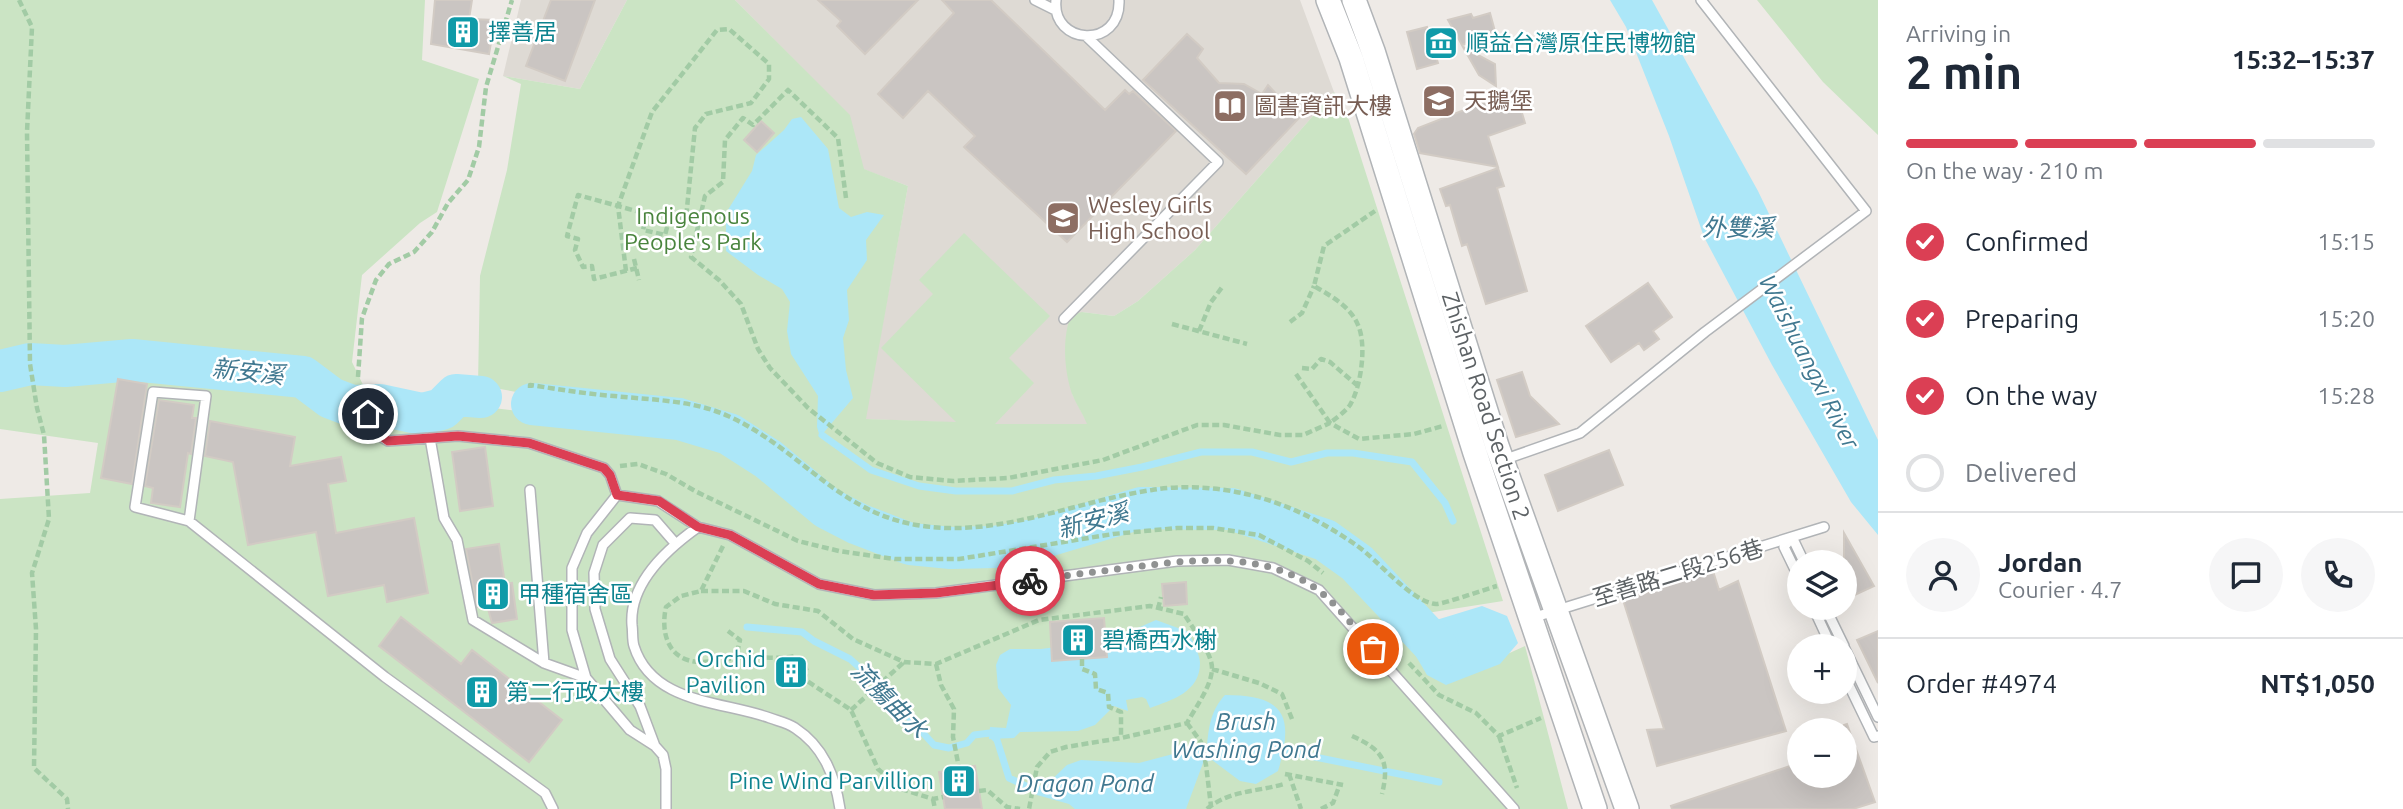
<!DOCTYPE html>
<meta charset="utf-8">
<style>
body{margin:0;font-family:Ubuntu,"Noto Sans TC",sans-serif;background:#f6f6f7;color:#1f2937;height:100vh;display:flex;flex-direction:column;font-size:26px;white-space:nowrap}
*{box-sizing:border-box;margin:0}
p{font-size:23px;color:#747a83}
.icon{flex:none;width:38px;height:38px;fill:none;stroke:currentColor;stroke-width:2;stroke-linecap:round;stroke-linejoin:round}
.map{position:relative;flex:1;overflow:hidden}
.panel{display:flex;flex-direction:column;background:#fff;width:525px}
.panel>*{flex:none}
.tools{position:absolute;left:1787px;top:550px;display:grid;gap:14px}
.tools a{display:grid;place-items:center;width:70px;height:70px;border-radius:50%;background:#fff;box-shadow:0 7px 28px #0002;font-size:35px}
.pin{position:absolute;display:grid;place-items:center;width:60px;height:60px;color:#fff;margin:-30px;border:4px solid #fff;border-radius:50%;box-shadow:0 2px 7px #0007}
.courier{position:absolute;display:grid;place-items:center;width:70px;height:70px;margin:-35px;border:5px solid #db3f54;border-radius:50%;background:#fff;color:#222;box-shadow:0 2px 9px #0007}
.head em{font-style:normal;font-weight:700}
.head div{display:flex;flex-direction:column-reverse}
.head{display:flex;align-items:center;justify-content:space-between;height:119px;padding:0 28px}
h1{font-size:46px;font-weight:700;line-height:52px}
.bar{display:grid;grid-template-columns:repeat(4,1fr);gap:10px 7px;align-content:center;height:84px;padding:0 28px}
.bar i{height:9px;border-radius:5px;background:#e0e1e3}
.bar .on{background:#db3f54}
.bar p{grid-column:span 4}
.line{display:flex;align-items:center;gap:18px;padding:0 28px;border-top:2px solid #e0e1e3}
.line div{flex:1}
.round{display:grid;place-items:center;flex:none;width:74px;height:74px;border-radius:37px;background:#f6f6f7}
ol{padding:0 28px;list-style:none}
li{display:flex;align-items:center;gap:21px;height:77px}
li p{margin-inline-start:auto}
li .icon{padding:7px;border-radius:50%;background:#db3f54;color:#fff;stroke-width:4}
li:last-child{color:#747a83}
li i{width:38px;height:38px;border:4px solid #e0e1e3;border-radius:50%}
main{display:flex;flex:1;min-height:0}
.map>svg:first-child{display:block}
.education{fill:#dedad4}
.green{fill:#cbe4c4}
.water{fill:#ace7f8}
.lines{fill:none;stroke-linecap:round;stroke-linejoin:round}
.stream{stroke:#ace7f8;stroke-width:7}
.river{stroke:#ace7f8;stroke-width:42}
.building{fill:#cac5c2;stroke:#d2cbc4;stroke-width:2}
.service-casing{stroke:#b1b4b7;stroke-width:12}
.tertiary-casing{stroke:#b1b4b7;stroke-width:26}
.path{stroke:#a2cba5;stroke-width:4.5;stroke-dasharray:7 3.5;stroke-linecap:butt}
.service{stroke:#fff;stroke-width:9}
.tertiary{stroke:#fff;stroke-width:23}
.done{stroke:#909292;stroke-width:7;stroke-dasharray:0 12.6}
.route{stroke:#db3f54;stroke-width:9}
.labels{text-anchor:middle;stroke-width:5;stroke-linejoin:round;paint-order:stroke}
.culture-label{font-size:23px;fill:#0d838f;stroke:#fff;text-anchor:start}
.education-label{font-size:23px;fill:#785e54;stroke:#fff;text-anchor:start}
.park-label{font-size:23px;fill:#49843d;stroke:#fff}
.street-label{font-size:23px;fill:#5d6265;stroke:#fff}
.water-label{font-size:24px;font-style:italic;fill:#407890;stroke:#fff}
</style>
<main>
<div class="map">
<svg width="1878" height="809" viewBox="0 0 1878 809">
<rect width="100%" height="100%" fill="#eeeae6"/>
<!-- education -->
<path class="education" d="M 521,0 L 627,0 L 580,89 L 503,76 Z
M 735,0 L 1300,0 L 1334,92 L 1195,250 L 1138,301 L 1114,316 L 1082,312 L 1072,394 L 1088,424 L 995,424 L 865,419 L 908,186 L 863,169 L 849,115 Z"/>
<!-- green -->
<path class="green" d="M 0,0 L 425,0 L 422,60 L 479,79 L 437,212 L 420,223 L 362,275 L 352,362 L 380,420 L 443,426 L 468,405 L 665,429 L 721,446 L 812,515 L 892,552 L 1016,544 L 1129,527 L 1231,520 L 1317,549 L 1383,610 L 1448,681 L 1525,646 L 1568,809 L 0,809 L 0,499 L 90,493 L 98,443 L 0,429 Z
M 627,0 L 735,0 L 850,115 L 864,169 L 908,186 L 866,419 L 956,422 L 881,348 L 933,294 L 919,280 L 964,233 L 1050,316 L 1009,358 L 1034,383 L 995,424 L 1087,424 C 1083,414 1076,404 1072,394 C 1064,370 1062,338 1071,315 L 1082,312 L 1114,316 L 1138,301 L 1195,250 L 1334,92 L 1345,108 L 1503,601 L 1427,613 L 1341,538 L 1274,502 L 1193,490 L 1082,511 L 999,531 L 914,532 L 858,514 L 813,485 L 743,428 L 687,411 L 561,400 L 478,385 L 480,276 L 507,170 L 521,84 L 503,76 L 580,89 Z
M 1757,0 L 1878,0 L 1878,135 L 1823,82 Z"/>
<!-- water -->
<path class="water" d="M 1610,0 L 1652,0 L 1758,191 L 1878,440 L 1878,535 L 1851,502 L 1772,365 L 1704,237 L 1669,136 L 1626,27 Z
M 801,117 L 828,149 L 839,208 L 851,217 L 867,212 L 884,215 L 866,240 L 867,260 L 847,290 L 849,320 L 843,338 L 846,370 L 853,398 L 820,437 L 817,427 L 818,396 L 791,354 L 787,331 L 790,302 L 782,289 L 758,275 L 726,251 L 726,213 L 752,171 L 756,155 L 784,130 L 792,119 Z
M 1404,606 L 1433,621 L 1482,606 L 1507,616 L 1518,643 L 1500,664 L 1446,685 L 1427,675 L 1394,619 L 1398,609 Z
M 1156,620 L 1189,632 C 1192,641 1200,654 1200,663 C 1200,692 1172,700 1150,708 L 1146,699 L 1142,697 L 1126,700 L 1128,711 L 1114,706 L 1095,725 L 1078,731 L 1020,732 L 1014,738 L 989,739 L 990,727 L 1006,728 L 1011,705 L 998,688 L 996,665 L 1000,655 L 1010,649 L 1041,649 L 1110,640 Z
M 1225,695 C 1284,695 1295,715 1278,771 L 1256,784 L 1240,781 L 1212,760 L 1203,763 L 1186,809 L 1075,809 L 1069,804 L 1037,795 L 1038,786 L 1046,785 L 1067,765 L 1081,760 L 1139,763 L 1207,745 C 1209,726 1211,710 1225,695 Z"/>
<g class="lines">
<!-- stream -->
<path class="stream" d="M 822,435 L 871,470 L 919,486 L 956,491 L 1012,491 L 1054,480 L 1096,476 L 1142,467 L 1201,452 L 1252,452 L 1291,462 L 1327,453 L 1353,453 L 1412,462 L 1445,503 L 1453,521
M 747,627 L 802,632 L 814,641 L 850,659 L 879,685 L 934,745 L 949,748 L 967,743 L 974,735 L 990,733 L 997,740 L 1009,778 L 1037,791 L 1046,791
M 1275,749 L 1439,782"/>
<!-- river -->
<path class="river" d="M 0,371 L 30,364 L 65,366 L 132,360 L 303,377 L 331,398 L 352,406 L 380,405 L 422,414 L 442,409 L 456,395 L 481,397
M 532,404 L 679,419 L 729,434 L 768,459 L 827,508 L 858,524 L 910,544 L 951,548 L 995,547 L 1034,540 L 1141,508 L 1231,509 L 1325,540 L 1357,563 L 1438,649"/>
</g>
<!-- building -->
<path class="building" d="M 435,0 L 472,0 L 469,19 L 495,20 L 489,54 L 431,44 Z
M 551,0 L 595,0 L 565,81 L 526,66 Z
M 818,0 L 918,0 L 865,54 L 837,26 L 841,21 Z
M 942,0 L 991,0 L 1105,110 L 1125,90 L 1129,94 L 1133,91 L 1176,131 L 1067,242 L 964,147 L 975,136 L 928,91 L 903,118 L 878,94 L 954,13 Z
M 1490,13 L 1496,35 L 1462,45 L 1448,20 L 1471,14 L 1473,18 Z
M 1427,27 L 1438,63 L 1417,69 L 1407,32 Z
M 1187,34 L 1203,49 L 1197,58 L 1219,83 L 1244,84 L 1262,94 L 1268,85 L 1299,118 L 1246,174 L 1143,80 Z
M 1463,47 L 1495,64 L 1496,86 L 1479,75 Z
M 1515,90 L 1525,123 L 1488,136 L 1498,167 L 1420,153 L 1414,134 L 1418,128 Z
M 761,121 L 774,133 L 757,152 L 744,140 Z
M 1498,168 L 1504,186 L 1497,188 L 1527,291 L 1486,304 L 1467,244 L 1462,246 L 1450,205 L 1446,206 L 1440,189 Z
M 1648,283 L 1672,317 L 1653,331 L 1659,339 L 1644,350 L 1639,343 L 1611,362 L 1586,326 Z
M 1522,372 L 1530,396 L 1559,424 L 1516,437 L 1497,380 Z
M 118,379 L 147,384 L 132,484 L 101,478 Z
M 159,400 L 194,405 L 192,418 L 196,418 L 191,454 L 188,453 L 180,507 L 151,503 L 153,488 L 145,486 Z
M 210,421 L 295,437 L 290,466 L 341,457 L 346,481 L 328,484 L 336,533 L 414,518 L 428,593 L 387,602 L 384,585 L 328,596 L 316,532 L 248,545 L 233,462 L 205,456 Z
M 485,447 L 493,506 L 460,511 L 452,452 Z
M 1609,450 L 1623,485 L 1558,511 L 1545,475 Z
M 1844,533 L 1874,586 L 1844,600 Z
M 499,544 L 505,584 L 512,583 L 517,619 L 492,623 L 487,605 L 477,607 L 466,549 Z
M 1713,571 L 1719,590 L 1738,581 L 1786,731 L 1657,766 L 1647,730 L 1664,729 L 1623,600 Z
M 1186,582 L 1187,604 L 1164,606 L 1162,584 Z
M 401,617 L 461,664 L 472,650 L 562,720 L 529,762 L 379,646 Z
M 1104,618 L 1107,657 L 1052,661 L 1050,622 Z
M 1878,631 L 1878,683 L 1857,640 Z
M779 672a12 12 0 1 1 24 0a12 12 0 1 1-24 0Z
M 1847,724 L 1875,802 L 1853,809 L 1672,809 L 1671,806 L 1799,763 L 1799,775 L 1844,775 L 1844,725 Z
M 975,766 L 982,809 L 945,809 L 939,772 Z"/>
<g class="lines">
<!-- service casing -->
<g class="service-casing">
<path id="service" d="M 1035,0 L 1055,10
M 1056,0 C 1051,45 1121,50 1119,0
M 1064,319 L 1218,162 L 1087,37
M 359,392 C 366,409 371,433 388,441 L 458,436 L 529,443 L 604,468 L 610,475 L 617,495
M 430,438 L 444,518 L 457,540 L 473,620 L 544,663 L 586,678 L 630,730 L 655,746 L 663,755 L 666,769 L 666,809
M 1503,460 L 1580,433 L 1705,332 L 1866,211 L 1701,0
M 530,490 L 544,663
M 189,521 L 206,396 L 153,392 L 135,507 L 189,521 L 385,677 L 545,793 L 553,809
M 1799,578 L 1784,547 L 1792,537 L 1804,562
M 1813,607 L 1831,646
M 1825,607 L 1844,646
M 1532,618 L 1824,527
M 1844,647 L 1878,717
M 1844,675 L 1874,737 L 1878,736
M 586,678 L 572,630 L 572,568 L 587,533 L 617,495 L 658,501 L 698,527
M 655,746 L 640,706 L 610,659 L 595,609 L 594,573 L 603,545 L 630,518 L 655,520 L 675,543
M 840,809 C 835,776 824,747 795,728 C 788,723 778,721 770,718 C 723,701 652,704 634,646 C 632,640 633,631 632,625 C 629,584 667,549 698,527 L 730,535 L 819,584 L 874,595 L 936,593 L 1177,561 L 1228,560 L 1273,568 L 1319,590 L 1514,809"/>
</g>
<!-- tertiary casing -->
<g class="tertiary-casing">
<path id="tertiary" d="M 1328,0 L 1351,58 L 1475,453 L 1595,809
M 1354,0 L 1373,51 L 1497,446 L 1627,809"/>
</g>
<!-- path -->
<path class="path" d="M 19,0 L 32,27 L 27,132 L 30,364 L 37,408 L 44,435 L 49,519 L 32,573 L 36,629 L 34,768 L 67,799 L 68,809
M 846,198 L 838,138 L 788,90 L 753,125 L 743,118 L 725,140 L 723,182 L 705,196 L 691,257 L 719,280 L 741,304 L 758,349 L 770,368 L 808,408 L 877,463 L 910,477 L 953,481 L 1008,478 L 1103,460 L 1197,425 L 1224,425 L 1280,435 L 1303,435 L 1330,423 L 1359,439 L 1414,434 L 1443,426
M 634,259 L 639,280
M 637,268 L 594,279 L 592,266 L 583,267 L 575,250 L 578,239 L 567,236 L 578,195 L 647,214 L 643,230 L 665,235 L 669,220 L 686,218
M 626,271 L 618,206 L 652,112 L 717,30 L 729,29 L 769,64 L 769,79 L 751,103 L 706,114 L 695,128 L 686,218 L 700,214
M 1290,322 L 1302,313 L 1314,286
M 1172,324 L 1247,344
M 1199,331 L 1211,302 L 1223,286
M 1302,368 L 1312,369 L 1321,359 L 1330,362 L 1358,386
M 1296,374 L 1330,423 C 1336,418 1345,412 1350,405 C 1361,387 1367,345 1358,325 C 1350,306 1331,296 1314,286 L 1324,246 L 1375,211
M 358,377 L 362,318 L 376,280 L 389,264 L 414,252 L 432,232 L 448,203 L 468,180 L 479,147 L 486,87 L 512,0
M 530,388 L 530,385 C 558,389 586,394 614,396 C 652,400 693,400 728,416 C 800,448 839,515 923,526 C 1001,537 1076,501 1152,490 C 1181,485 1217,487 1246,494 C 1286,503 1323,522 1356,545 C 1377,559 1411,602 1436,604 C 1444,604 1486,589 1497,586
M 620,466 L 638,464 L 666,474 L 695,491 L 798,541 L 839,551 L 895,559 L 959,559 L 1113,534 L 1177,528 L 1213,528 L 1259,535 L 1308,561 L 1323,573
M 723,546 L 701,591 L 681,596 L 666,607 C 660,634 669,662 701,662 C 715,662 730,658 745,657 C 762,656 777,660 794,656 L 804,662 L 807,672 L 804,679 L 851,710 L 878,769 L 901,789 L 933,799 L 943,797
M 701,591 L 744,591 L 775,604 L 818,611 L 853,639 L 904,662 L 936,664 L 1039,620 L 1150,606 L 1184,614 C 1192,627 1212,653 1212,668 C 1212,686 1195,708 1187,723 L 1121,738 L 1066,747 L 1050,752 L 1037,767 L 1029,809
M 1158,609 L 1161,597
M 728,631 L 740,640 L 736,658
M 1082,659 L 1082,669 L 1095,674 L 1096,689 L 1108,693 L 1109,707 L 1121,712 L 1121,738
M 1409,663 L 1439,695 L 1476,713 L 1499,736 L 1541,718
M 936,664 L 941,685 L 954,709 L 953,737 L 959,768
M 1212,669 L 1259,683 L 1282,694 L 1292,719
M 851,710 L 904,662
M 1187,723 L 1201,742 L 1206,765 L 1211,806
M 1352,736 C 1383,750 1390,761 1382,794
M 1499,736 L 1517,788
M 1285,774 L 1343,785
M 1289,774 L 1301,809
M 979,791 L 987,790 L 1007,807 L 1020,809
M 933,799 L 935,809
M 1207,809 C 1229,790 1257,792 1284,784
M 1321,809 L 1333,803 L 1340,784"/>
<!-- service -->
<use href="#service" class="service"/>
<!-- tertiary -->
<use href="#tertiary" class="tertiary"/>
</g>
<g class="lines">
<!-- done -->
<path class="done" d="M 1030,581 C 1062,576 1094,572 1126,568 C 1190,560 1262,549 1318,590 C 1337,604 1357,631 1373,649"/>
<!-- route -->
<path class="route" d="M 368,414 L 376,432 L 388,441 L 458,436 L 529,443 L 604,468 L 610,475 L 617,495 L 659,501 L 698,527 L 730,535 L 819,584 L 874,595 L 936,593 L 1030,581"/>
</g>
<!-- icons -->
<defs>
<g id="building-square" transform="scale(1.75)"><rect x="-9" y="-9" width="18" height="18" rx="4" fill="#0f9aa8" stroke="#fff"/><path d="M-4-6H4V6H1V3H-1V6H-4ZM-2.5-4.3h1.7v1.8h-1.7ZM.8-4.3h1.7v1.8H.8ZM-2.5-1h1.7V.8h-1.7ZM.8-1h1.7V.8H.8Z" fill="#fff"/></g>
<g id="museum-square" transform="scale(1.75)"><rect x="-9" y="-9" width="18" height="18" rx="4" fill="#0f9aa8" stroke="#fff"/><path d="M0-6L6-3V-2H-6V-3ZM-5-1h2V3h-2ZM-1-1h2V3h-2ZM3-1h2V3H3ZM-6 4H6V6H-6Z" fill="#fff"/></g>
<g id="school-square" transform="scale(1.75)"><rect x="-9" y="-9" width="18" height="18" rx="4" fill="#8d6e63" stroke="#fff"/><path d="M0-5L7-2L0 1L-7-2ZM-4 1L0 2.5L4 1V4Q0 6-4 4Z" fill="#fff"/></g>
<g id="library-square" transform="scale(1.75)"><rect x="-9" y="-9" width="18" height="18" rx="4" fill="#8d6e63" stroke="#fff"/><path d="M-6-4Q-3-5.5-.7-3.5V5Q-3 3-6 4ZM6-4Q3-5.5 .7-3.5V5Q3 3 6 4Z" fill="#fff"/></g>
</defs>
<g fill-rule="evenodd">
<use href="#building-square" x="463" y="32"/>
<use href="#museum-square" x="1441" y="43"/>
<use href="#school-square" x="1439" y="101"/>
<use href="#library-square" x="1230" y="106"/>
<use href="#school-square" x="1063" y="218"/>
<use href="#building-square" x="493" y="594"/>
<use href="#building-square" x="1078" y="640"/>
<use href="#building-square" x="791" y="672"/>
<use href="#building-square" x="482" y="692"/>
<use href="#building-square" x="959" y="781"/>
</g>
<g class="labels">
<!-- culture labels -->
<g class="culture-label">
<text x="488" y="40">擇善居</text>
<text x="1466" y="51">順益台灣原住民博物館</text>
<text x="518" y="602">甲種宿舍區</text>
<text x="1102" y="648">碧橋西水榭</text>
<text x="766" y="667" text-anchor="end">Orchid<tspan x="766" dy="26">Pavilion</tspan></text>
<text x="506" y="700">第二行政大樓</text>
<text x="934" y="789" text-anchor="end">Pine Wind Parvillion</text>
</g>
<!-- education labels -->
<g class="education-label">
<text x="1464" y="109">天鵝堡</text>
<text x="1254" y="114">圖書資訊大樓</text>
<text x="1088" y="213">Wesley Girls<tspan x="1088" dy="26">High School</tspan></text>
</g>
<!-- park labels -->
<g class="park-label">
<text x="693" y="224">Indigenous<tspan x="693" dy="26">People's Park</tspan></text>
</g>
<!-- street labels -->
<g class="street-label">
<text transform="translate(1486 406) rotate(72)" y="8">Zhishan Road Section 2</text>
<text transform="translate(1678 573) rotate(-17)" y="8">至善路二段256巷</text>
</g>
<!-- water labels -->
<g class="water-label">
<text x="1738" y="236">外雙溪</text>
<text transform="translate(1809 362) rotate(63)" y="8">Waishuangxi River</text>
<text transform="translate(248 372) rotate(6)" y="8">新安溪</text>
<text transform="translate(1093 521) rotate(-15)" y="8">新安溪</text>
<text transform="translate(889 700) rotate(45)" y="8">流觴曲水</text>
<text x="1246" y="730">Brush<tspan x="1246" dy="28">Washing Pond</tspan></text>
<text x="1085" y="792">Dragon Pond</text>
</g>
</g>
</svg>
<div class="tools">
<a><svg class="icon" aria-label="layers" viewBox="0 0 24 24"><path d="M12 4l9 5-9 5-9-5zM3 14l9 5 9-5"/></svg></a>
<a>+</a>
<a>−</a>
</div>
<div class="pin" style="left:1373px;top:649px;background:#ea580c"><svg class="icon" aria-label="bag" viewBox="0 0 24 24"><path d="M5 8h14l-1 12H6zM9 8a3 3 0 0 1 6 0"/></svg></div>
<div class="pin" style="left:368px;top:414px;background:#1f2937"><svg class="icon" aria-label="home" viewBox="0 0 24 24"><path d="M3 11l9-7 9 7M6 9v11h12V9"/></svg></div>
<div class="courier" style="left:1030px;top:581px"><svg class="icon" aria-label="bike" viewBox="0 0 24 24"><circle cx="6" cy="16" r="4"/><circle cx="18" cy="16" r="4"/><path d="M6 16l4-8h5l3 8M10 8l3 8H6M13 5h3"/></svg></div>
</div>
<section class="panel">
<div class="head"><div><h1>2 min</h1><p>Arriving in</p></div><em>15:32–15:37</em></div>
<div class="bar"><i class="on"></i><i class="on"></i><i class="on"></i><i></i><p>On the way · 210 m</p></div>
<ol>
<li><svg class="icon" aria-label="check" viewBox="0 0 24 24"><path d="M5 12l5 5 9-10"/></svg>Confirmed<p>15:15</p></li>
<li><svg class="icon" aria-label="check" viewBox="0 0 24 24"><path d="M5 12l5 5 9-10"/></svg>Preparing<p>15:20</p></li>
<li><svg class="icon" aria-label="check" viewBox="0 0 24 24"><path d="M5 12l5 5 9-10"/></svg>On the way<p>15:28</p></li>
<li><i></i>Delivered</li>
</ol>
<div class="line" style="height:126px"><a class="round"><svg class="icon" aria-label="person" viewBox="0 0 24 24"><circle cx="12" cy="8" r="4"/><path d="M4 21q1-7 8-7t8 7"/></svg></a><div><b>Jordan</b><p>Courier · 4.7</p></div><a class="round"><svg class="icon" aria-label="chat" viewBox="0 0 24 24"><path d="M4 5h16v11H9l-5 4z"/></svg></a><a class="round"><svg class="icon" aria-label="phone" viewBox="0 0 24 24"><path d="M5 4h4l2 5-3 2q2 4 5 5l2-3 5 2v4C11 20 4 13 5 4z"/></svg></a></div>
<div class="line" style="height:91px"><div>Order #4974</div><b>NT$1,050</b></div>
</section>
</main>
